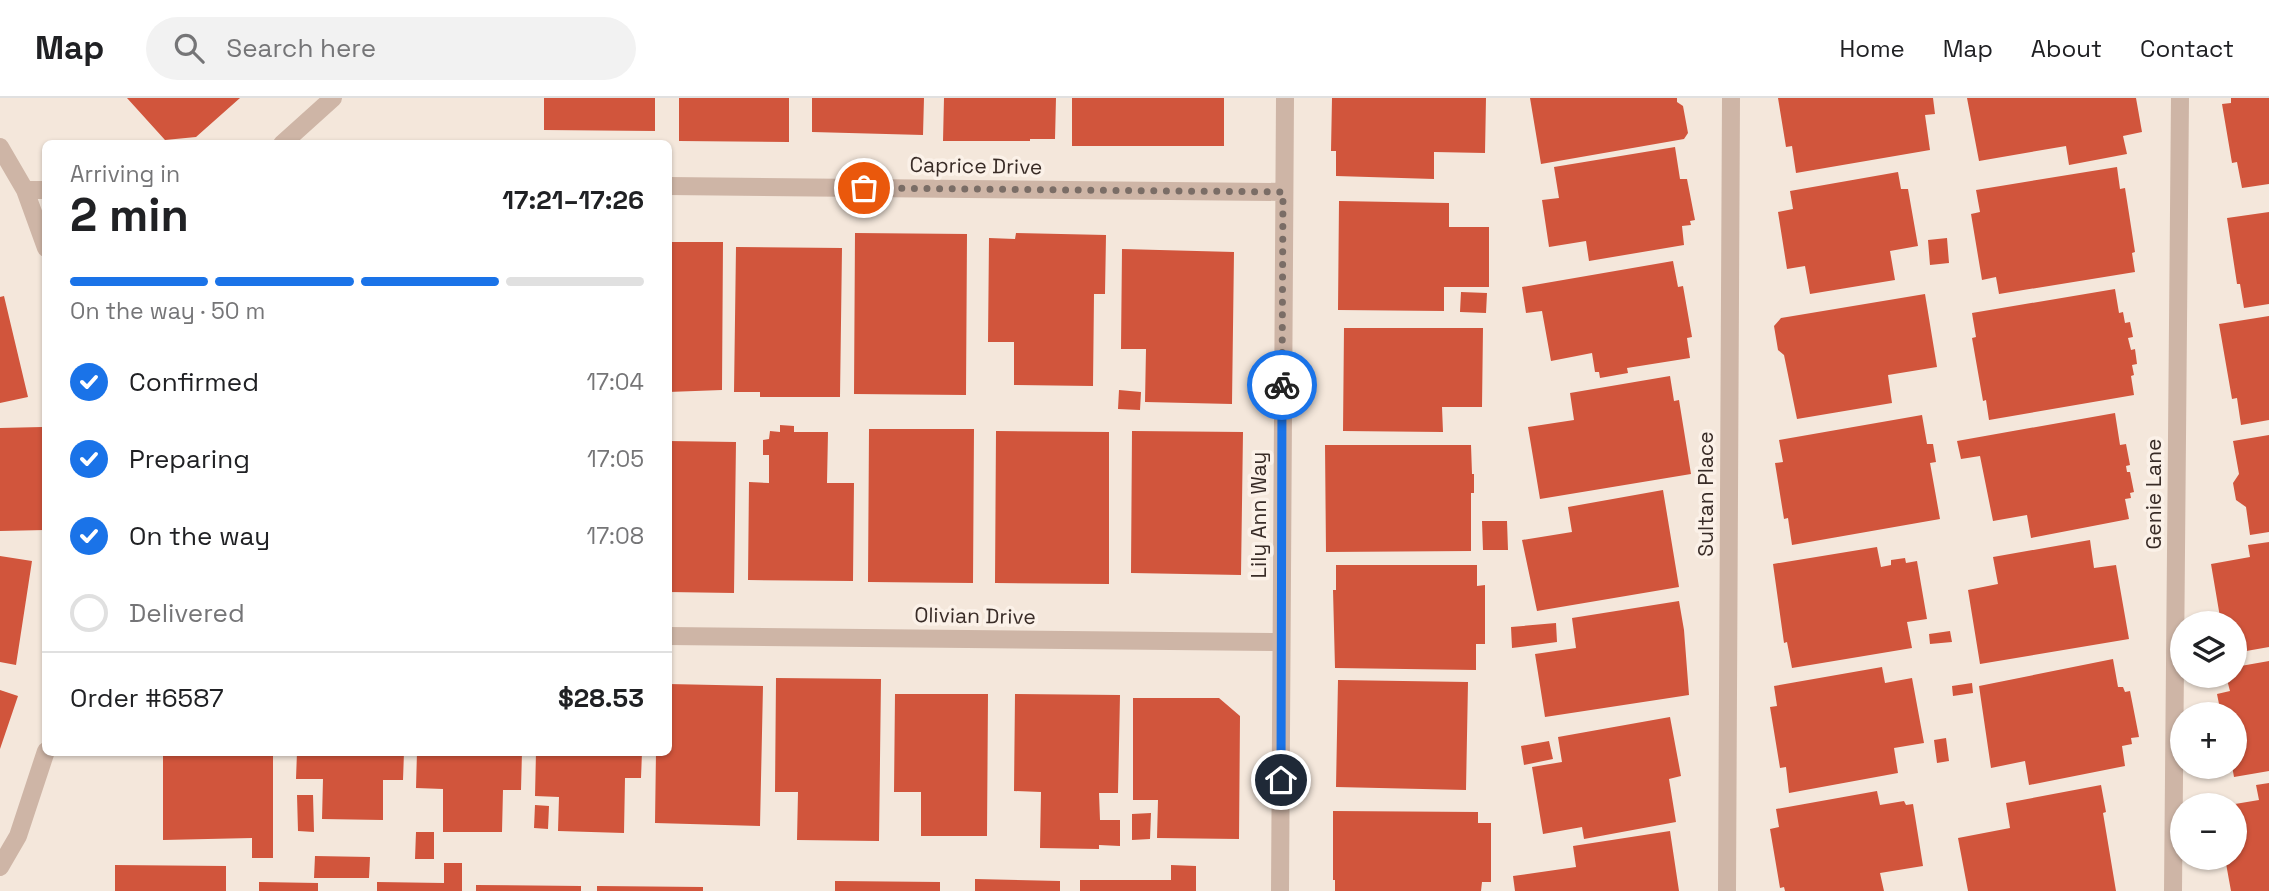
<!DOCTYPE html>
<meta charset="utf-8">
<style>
body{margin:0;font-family:"Space Grotesk",sans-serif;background:#f2f2f2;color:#202124;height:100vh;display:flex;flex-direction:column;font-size:26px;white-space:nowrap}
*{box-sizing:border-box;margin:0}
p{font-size:23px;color:#757577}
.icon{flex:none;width:38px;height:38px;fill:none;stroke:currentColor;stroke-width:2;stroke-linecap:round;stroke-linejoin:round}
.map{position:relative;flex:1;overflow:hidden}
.panel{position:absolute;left:42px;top:42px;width:630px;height:616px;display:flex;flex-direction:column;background:#fff;border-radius:10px;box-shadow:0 2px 5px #0004}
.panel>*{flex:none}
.controls{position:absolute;left:2170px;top:513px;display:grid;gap:14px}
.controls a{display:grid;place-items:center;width:77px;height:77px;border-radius:50%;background:#fff;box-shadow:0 2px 5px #0004;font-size:35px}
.pin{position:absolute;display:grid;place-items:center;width:60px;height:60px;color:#fff;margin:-30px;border:4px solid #fff;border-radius:50%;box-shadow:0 2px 7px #0007}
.courier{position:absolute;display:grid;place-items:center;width:70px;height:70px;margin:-35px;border:5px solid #1a73e8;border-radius:50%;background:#fff;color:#222;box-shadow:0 2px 9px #0007}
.summary em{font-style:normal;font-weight:600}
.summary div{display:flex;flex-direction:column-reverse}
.summary{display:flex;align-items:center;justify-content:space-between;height:119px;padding:0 28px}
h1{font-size:46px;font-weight:600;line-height:52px}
.bar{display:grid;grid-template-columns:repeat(4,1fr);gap:10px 7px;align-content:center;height:84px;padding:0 28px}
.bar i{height:9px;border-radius:5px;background:#e0e0e0}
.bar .on{background:#1a73e8}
.bar p{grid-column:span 4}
.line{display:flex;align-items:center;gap:18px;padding:0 28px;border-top:2px solid #e0e0e0}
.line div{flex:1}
ol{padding:0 28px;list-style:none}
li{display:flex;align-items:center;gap:21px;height:77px}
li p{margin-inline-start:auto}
li .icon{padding:7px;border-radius:50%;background:#1a73e8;color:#fff;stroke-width:4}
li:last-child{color:#757577}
li i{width:38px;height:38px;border:4px solid #e0e0e0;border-radius:50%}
header{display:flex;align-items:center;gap:42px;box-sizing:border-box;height:98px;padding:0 35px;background:#fff;border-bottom:2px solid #e0e0e0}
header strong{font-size:33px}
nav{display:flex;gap:38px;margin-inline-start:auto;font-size:24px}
.search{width:490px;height:63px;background:#f2f2f2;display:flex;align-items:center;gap:18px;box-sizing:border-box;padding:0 24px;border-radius:38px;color:#757577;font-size:26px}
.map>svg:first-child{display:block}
.building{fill:#d1553c}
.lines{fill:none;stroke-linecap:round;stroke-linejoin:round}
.lane{stroke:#ceb5a6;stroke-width:18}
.done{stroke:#7a6d66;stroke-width:7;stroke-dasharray:0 12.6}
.route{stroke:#1a73e8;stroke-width:9}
.labels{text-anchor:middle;stroke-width:7;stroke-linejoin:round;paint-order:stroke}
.street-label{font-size:21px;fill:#392c27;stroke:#fbf1e8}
</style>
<header>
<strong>Map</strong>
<div class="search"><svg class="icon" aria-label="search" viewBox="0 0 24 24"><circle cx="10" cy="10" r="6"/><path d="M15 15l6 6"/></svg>Search here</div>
<nav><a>Home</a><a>Map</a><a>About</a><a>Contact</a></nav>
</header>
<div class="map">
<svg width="2269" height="793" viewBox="0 0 2269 793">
<rect width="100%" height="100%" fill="#f4e7db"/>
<!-- building -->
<path class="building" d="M 127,0 L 240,0 L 196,39 L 165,42 Z
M 544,0 L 655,0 L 655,33 L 544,32 Z
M 679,0 L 789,0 L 789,44 L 679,43 Z
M 812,0 L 924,0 L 923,37 L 812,34 Z
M 944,0 L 1056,0 L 1055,41 L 1030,41 L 1030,43 L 943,43 Z
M 1072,0 L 1224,0 L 1224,48 L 1072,48 Z
M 1332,0 L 1486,0 L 1485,55 L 1434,54 L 1434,81 L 1336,78 L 1336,53 L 1331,53 Z
M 1530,0 L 1677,0 L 1677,4 L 1683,8 L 1688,35 L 1684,41 L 1541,66 Z
M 1778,0 L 1933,0 L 1935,16 L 1925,17 L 1930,52 L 1796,75 L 1792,48 L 1786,49 Z
M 1967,0 L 2136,0 L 2142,34 L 2123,38 L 2127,56 L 2069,67 L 2066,48 L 1979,63 Z
M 2231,0 L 2269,0 L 2269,86 L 2242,90 L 2237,64 L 2232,65 L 2222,6 L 2231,5 Z
M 1675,49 L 1680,81 L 1687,81 L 1695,122 L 1690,123 L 1691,127 L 1682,128 L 1684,147 L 1589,163 L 1586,143 L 1549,149 L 1542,102 L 1559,100 L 1554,69 Z
M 2117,69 L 2120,91 L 2125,90 L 2135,154 L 2132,155 L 2135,174 L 1999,196 L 1996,179 L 1982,182 L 1971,116 L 1980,114 L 1976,92 Z
M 1898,74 L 1901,91 L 1908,91 L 1918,148 L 1890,153 L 1895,182 L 1810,196 L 1805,168 L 1787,171 L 1778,114 L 1793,111 L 1790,93 Z
M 1339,103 L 1449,105 L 1449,129 L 1489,129 L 1489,189 L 1444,189 L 1444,213 L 1338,212 Z
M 2269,114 L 2269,206 L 2244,210 L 2240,186 L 2237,186 L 2227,120 Z
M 855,135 L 967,136 L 966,297 L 854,296 Z
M 1016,135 L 1106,137 L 1105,196 L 1094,196 L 1093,288 L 1014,287 L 1014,244 L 988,244 L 989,140 L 1015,141 Z
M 1947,140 L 1949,165 L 1930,167 L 1928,142 Z
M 668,144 L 723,144 L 722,292 L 668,294 Z
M 736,149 L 842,150 L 840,299 L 760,299 L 760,294 L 734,294 Z
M 1122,151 L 1234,154 L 1232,306 L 1145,304 L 1146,251 L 1121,251 Z
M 1673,163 L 1678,189 L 1683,188 L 1692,239 L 1687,240 L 1690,260 L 1627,270 L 1628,275 L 1600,280 L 1599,274 L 1595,274 L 1592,255 L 1551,263 L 1542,213 L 1526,215 L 1522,189 Z
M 2115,191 L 2119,215 L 2123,214 L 2125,225 L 2130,224 L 2133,239 L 2128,240 L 2131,252 L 2135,251 L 2137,266 L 2132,267 L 2134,277 L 2131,278 L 2134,297 L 1989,322 L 1986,302 L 1983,303 L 1972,240 L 1976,239 L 1972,215 Z
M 1461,194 L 1487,195 L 1486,215 L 1460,214 Z
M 1925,196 L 1937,269 L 1888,277 L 1892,305 L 1797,321 L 1784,257 L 1778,252 L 1774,228 L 1781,220 Z
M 4,198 L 28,299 L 0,305 L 0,199 Z
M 2269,218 L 2269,322 L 2241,327 L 2237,300 L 2232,301 L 2219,226 Z
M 1344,230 L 1483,230 L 1482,309 L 1442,309 L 1443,334 L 1343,333 Z
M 1670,278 L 1674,303 L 1679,302 L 1691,376 L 1540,401 L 1528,329 L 1574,322 L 1570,295 Z
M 1119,292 L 1141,294 L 1140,312 L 1118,311 Z
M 2115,315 L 2120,347 L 2126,346 L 2130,367 L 2126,368 L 2127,374 L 2130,374 L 2134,394 L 2130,395 L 2131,400 L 2125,401 L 2129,421 L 2031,440 L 2027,417 L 1993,423 L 1980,358 L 1961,361 L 1957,343 Z
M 1922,317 L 1927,346 L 1933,346 L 1936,364 L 1930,365 L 1940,421 L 1792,447 L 1788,420 L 1784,421 L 1775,365 L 1783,364 L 1779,342 Z
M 780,327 L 794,328 L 794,334 L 828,334 L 827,385 L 854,385 L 853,483 L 748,482 L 749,384 L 769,385 L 769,357 L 763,357 L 763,342 L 769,341 L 770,333 L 780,334 Z
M 42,329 L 45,432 L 0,433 L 0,330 Z
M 869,331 L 974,331 L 973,485 L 868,484 Z
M 996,333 L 1109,334 L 1109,486 L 995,485 Z
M 1132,333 L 1243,334 L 1241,477 L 1131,475 Z
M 2269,337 L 2269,434 L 2250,437 L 2246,409 L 2236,402 L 2233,385 L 2239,376 L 2233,343 Z
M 668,343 L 736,344 L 734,495 L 668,494 Z
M 1325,347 L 1471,347 L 1472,376 L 1474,376 L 1474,395 L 1471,395 L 1471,453 L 1326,454 Z
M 1663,392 L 1679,489 L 1537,513 L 1522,442 L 1572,434 L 1568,409 Z
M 1482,423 L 1507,423 L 1508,452 L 1483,452 Z
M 2090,442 L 2094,470 L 2116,467 L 2129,541 L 1980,566 L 1968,492 L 1998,486 L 1993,459 Z
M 2269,444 L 2269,549 L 2235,555 L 2235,525 L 2221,525 L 2211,466 L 2250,459 L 2248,447 Z
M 1877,449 L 1881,469 L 1891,467 L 1891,462 L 1905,460 L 1906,465 L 1917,463 L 1927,521 L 1907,524 L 1912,550 L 1792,570 L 1787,544 L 1784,545 L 1773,466 Z
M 0,458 L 32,463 L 16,567 L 0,564 Z
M 1336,467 L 1477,467 L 1477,488 L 1485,487 L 1485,546 L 1476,546 L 1476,572 L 1335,570 L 1333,492 L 1336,492 Z
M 1679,503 L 1684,532 L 1689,597 L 1545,619 L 1535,556 L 1576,550 L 1572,520 Z
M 1556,525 L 1557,544 L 1512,550 L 1511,529 Z
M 1950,533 L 1952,544 L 1930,546 L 1929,536 Z
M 2113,561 L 2118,589 L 2123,589 L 2125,594 L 2130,593 L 2139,639 L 2131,640 L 2132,646 L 2122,648 L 2125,668 L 2029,687 L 2025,663 L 1991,670 L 1979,588 Z
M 2269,563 L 2269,673 L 2234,679 L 2232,668 L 2235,668 L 2235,616 L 2221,616 L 2217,596 L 2230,593 L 2226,578 L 2235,578 L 2235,569 Z
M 1882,569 L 1885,585 L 1912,580 L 1924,645 L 1894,650 L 1898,675 L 1789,695 L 1786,669 L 1780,670 L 1770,609 L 1777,608 L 1774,588 Z
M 776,580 L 881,581 L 879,743 L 797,742 L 798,694 L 775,694 Z
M 1338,582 L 1468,584 L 1466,692 L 1336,689 Z
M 1972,585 L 1973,595 L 1953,598 L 1952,588 Z
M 668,586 L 763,588 L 760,728 L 655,725 L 656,654 L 668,654 Z
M 0,592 L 18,598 L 0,651 Z
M 895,596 L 988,596 L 987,738 L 921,738 L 921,694 L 894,694 Z
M 1015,596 L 1120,597 L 1118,695 L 1099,695 L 1100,722 L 1120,722 L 1120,748 L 1099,747 L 1099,751 L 1040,750 L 1041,694 L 1014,693 Z
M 1133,600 L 1219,600 L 1240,618 L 1239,741 L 1157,740 L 1158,702 L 1133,702 Z
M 1670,619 L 1681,678 L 1669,681 L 1676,724 L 1584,741 L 1582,729 L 1543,736 L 1532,669 L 1562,664 L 1558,639 Z
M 1946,640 L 1949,663 L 1937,665 L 1934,642 Z
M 1549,643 L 1553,661 L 1524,667 L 1521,648 Z
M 163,654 L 273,654 L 273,760 L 252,760 L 252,740 L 163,742 Z
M 297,654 L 404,654 L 403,682 L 383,682 L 383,722 L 322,721 L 323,681 L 296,681 Z
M 417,654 L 522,654 L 521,692 L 503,692 L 502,734 L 443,734 L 443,691 L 416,690 Z
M 536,654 L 642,654 L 641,680 L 625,680 L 624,735 L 558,733 L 559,699 L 535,698 Z
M 2269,685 L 2269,793 L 2231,793 L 2225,760 L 2235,760 L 2235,706 L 2259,702 L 2256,687 Z
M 2101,687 L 2106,714 L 2103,715 L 2116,793 L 1968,793 L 1958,740 L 2010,730 L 2006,705 Z
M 1877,693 L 1880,707 L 1904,703 L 1906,707 L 1913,706 L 1923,768 L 1880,775 L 1884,793 L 1785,793 L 1784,789 L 1780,790 L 1770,731 L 1779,729 L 1776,711 Z
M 297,697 L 313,697 L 314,734 L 298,733 Z
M 535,707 L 549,708 L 548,731 L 534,730 Z
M 1333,713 L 1478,714 L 1478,725 L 1491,725 L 1491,784 L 1482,784 L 1481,793 L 1335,793 L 1335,782 L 1333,782 Z
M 1151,715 L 1150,741 L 1132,742 L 1132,716 Z
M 1670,733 L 1679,793 L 1515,793 L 1513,778 L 1576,769 L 1573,748 Z
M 416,734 L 434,734 L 434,761 L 415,761 Z
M 315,758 L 370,759 L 369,780 L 314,780 Z
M 444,765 L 462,765 L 462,793 L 377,793 L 377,784 L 444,785 Z
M 115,767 L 226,768 L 226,793 L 115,793 Z
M 1171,767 L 1196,768 L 1196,793 L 1080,793 L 1080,782 L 1171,782 Z
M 975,781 L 1060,783 L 1060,793 L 975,793 Z
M 835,783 L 940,784 L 940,793 L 835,793 Z
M 259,784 L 318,785 L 318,793 L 259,793 Z
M 476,787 L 581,788 L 581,793 L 476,793 Z
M 597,788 L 703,789 L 703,793 L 597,793 Z"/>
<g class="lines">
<!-- lane -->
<path class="lane" d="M 282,46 L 333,0
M 0,49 L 25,92 L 46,150
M 668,88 L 1283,94
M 25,92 L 46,92
M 668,538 L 1281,544
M 0,769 L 18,738 L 46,653
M 1280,793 L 1285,0
M 1727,793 L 1731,0
M 2173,793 L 2180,0"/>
</g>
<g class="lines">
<!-- done -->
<path class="done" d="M 864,90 L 1283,94 L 1282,287"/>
<!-- route -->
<path class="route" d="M 1281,682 L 1282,287"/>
</g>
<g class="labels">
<!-- street labels -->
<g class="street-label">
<text transform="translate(976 68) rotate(1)" y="7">Caprice Drive</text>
<text transform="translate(1706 396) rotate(-90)" y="7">Sultan Place</text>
<text transform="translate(2154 396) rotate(-90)" y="7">Genie Lane</text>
<text transform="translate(1259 417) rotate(-90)" y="7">Lily Ann Way</text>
<text transform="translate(975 518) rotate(1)" y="7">Olivian Drive</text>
</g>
</g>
</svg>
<div class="controls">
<a><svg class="icon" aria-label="layers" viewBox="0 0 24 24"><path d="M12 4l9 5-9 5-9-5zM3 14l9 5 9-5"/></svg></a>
<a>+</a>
<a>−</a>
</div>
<div class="pin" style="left:864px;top:90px;background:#ea580c"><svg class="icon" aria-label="bag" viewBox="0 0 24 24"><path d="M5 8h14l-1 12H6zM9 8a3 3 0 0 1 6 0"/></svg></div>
<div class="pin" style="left:1281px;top:682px;background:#1f2937"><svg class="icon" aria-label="home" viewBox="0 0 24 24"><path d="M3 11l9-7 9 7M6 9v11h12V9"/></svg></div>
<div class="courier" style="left:1282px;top:287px"><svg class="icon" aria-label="bike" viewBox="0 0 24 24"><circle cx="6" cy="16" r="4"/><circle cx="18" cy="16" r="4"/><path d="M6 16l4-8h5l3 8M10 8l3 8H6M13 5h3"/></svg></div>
<section class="panel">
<div class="summary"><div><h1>2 min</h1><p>Arriving in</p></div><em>17:21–17:26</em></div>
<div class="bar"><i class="on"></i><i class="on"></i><i class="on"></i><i></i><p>On the way · 50 m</p></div>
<ol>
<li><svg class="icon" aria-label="check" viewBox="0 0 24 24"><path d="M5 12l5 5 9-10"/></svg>Confirmed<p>17:04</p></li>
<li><svg class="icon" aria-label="check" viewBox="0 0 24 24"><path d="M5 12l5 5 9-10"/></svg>Preparing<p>17:05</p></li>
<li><svg class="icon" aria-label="check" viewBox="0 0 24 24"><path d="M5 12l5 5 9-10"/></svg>On the way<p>17:08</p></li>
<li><i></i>Delivered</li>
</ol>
<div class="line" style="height:91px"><div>Order #6587</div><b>$28.53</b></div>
</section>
</div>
